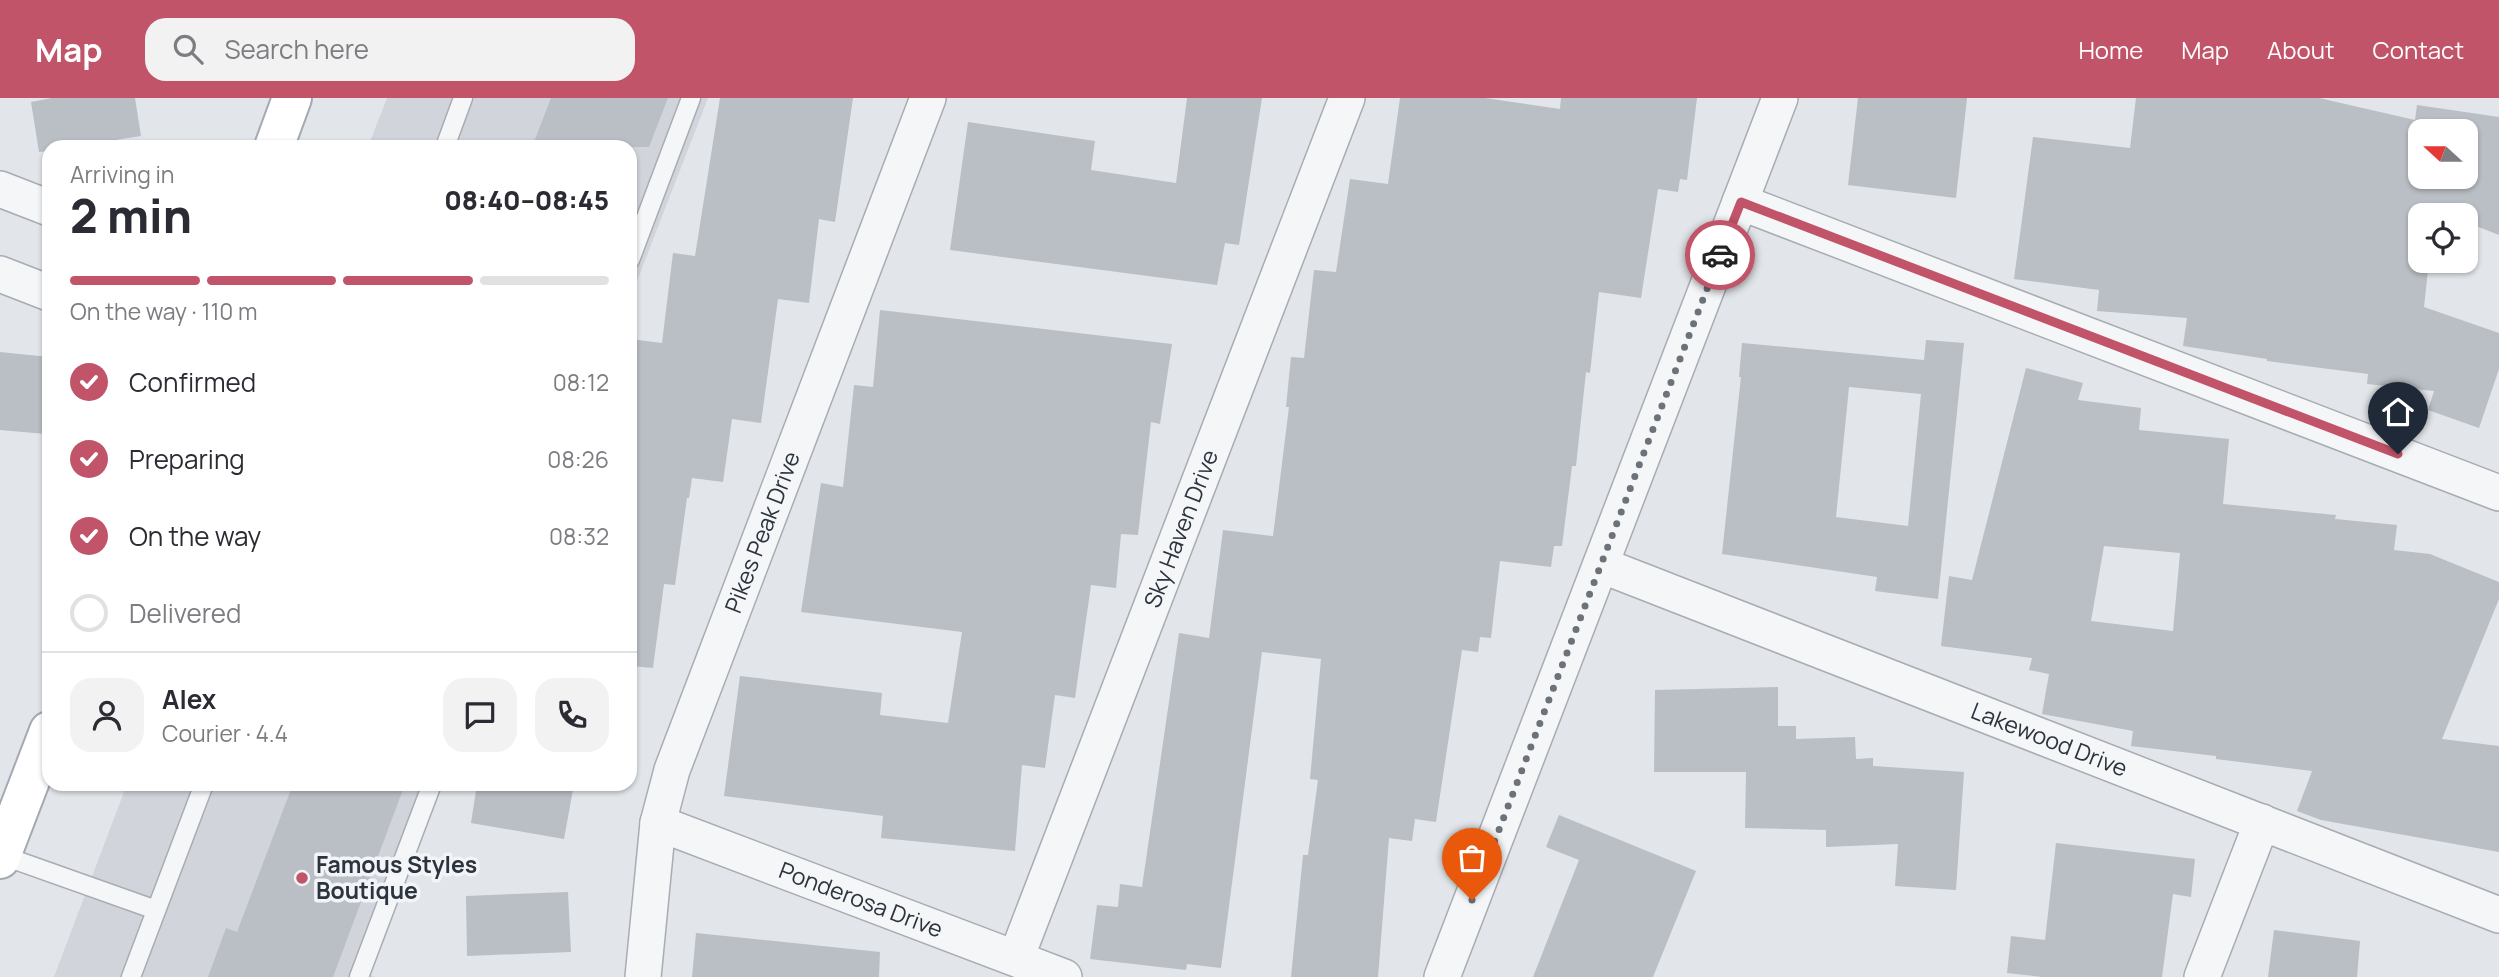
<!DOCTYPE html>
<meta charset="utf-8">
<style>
body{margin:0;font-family:Manrope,sans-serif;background:#f2f2f3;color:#2b2b33;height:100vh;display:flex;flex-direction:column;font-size:26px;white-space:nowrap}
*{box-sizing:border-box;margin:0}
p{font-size:23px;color:#7c7c81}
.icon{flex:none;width:38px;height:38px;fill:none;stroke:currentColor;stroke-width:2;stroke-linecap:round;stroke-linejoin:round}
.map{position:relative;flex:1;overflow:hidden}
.drawer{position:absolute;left:42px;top:42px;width:595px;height:651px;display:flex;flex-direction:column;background:#fff;border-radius:21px;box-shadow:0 2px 5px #0004}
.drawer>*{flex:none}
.needle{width:46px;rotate:291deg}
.fabs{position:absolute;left:2408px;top:21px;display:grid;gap:14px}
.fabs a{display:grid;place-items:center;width:70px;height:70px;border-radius:14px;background:#fff;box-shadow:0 2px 5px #0004;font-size:35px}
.pin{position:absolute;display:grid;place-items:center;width:60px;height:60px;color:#fff;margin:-72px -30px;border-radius:50% 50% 50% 0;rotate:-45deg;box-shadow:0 0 7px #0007}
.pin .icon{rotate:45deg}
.courier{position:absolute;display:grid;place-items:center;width:70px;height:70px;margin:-35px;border:5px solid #c15469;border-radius:50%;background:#fff;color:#222;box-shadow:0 2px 9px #0007}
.summary em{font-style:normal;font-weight:800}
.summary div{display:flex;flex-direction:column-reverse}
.summary{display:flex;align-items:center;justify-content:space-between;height:119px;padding:0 28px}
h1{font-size:46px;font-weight:800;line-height:52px}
.bar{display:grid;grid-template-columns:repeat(4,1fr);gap:10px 7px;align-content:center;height:84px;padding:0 28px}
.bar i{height:9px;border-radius:5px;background:#e1e1e2}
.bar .selected{background:#c15469}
.bar p{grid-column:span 4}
.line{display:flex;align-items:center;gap:18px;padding:0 28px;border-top:2px solid #e1e1e2}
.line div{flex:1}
.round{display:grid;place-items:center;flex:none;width:74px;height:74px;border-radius:21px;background:#f2f2f3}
ol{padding:0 28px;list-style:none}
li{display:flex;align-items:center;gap:21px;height:77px}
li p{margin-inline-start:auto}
li .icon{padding:7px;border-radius:50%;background:#c15469;color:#fff;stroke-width:4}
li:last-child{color:#7c7c81}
li i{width:38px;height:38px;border:4px solid #e1e1e2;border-radius:50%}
header{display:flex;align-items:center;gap:42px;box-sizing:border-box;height:98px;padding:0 35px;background:#c15469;color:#fff}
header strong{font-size:33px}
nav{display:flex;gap:38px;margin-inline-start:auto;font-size:24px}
.search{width:490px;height:63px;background:#f2f2f3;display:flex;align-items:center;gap:18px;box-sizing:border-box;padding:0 24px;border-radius:21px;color:#7c7c81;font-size:26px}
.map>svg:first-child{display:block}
.built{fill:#d1d4db}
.building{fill:#babfc5;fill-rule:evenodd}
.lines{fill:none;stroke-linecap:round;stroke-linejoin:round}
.lane-casing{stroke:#a8acb3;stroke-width:21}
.street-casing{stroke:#a8acb3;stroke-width:38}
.primary-casing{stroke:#a3aab4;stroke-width:42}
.lane{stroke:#f5f6f8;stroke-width:18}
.street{stroke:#f5f6f8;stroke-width:35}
.primary{stroke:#fff;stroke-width:38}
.done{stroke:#6c727a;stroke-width:7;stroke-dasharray:0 12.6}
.route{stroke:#c15469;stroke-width:9}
.poi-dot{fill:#c15469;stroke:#f2f4f7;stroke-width:2.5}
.labels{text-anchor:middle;stroke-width:7;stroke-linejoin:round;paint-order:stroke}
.street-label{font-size:23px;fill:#2c343f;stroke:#f2f4f7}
.poi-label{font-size:23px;font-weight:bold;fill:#2c343f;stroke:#f2f4f7;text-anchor:start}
</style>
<header>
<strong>Map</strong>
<div class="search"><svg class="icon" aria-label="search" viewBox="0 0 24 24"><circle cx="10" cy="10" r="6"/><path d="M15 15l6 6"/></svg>Search here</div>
<nav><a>Home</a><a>Map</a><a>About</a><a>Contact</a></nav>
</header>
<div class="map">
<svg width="2499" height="879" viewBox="0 0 2499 879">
<rect width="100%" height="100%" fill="#e2e5e9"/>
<!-- built -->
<path class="built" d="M 387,0 L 708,0 L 630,201 L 630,49 L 368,49 Z
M 127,686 L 442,686 L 368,876 L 375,879 L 54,879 Z"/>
<!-- building -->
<path class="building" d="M 52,0 L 135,0 L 141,38 L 72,49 L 49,49 L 49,53 L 39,54 L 31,4 Z
M 551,0 L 668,0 L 649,49 L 532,49 Z
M 720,0 L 853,0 L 835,124 L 819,121 L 809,205 L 778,201 L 761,325 L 732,321 L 723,384 L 692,380 L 689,400 L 687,400 L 675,487 L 664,486 L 653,570 L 630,568 L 630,241 L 662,245 L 673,155 L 695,158 Z
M 1187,0 L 1262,0 L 1239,147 L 1225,145 L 1217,187 L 950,152 L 968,24 L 1095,43 L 1091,72 L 1176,85 Z
M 1400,0 L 1485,0 L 1560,11 L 1561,0 L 1697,0 L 1687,82 L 1680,81 L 1678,94 L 1658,91 L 1641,200 L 1599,194 L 1590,275 L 1586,274 L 1576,368 L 1572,368 L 1562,448 L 1554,448 L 1551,469 L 1500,463 L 1491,540 L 1480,539 L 1478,554 L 1462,552 L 1436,724 L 1415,721 L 1412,743 L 1389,740 L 1378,879 L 1291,879 L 1303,757 L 1308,757 L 1318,682 L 1310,681 L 1321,561 L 1262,554 L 1221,870 L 1187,866 L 1186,872 L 1090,861 L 1097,807 L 1118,809 L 1120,786 L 1142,789 L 1179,535 L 1209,540 L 1223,432 L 1273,438 L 1289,309 L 1286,309 L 1291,259 L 1304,260 L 1314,172 L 1336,174 L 1350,81 L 1388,86 Z
M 1858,0 L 1967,0 L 1956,100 L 1848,87 Z
M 2136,0 L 2319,0 L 2415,22 L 2417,7 L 2499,19 L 2499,137 L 2466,124 L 2466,117 L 2447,117 L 2435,113 L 2434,117 L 2420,117 L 2420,163 L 2429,163 L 2424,209 L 2499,235 L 2499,271 L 2479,330 L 2428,312 L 2434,293 L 2367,286 L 2368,276 L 2267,263 L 2267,261 L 2183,248 L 2187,220 L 2097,213 L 2099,192 L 2014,181 L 2033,39 L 2130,50 ZM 2420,33 L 2466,33 L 2466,79 L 2420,79 Z
M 880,212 L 1172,246 L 1160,326 L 1151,324 L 1138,437 L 1121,436 L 1116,490 L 1091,487 L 1075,600 L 1055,597 L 1045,670 L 1022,667 L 1015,753 L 881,740 L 883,718 L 724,698 L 740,578 L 882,595 L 880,617 L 948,625 L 962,534 L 801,514 L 821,385 L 843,389 L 854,287 L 873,289 Z
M 1926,242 L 1964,245 L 1938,501 L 1875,493 L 1877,479 L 1722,456 L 1741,279 L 1739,279 L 1742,245 L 1924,262 ZM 1849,289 L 1921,296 L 1908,428 L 1836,419 Z
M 0,254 L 49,259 L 46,336 L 0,332 Z
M 2026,270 L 2083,285 L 2078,302 L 2141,310 L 2139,332 L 2229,341 L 2223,406 L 2336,417 L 2335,421 L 2397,427 L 2394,452 L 2430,456 L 2499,484 L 2499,501 L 2442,641 L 2499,648 L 2499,754 L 2321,722 L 2297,713 L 2312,673 L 2216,661 L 2216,658 L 2131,648 L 2133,633 L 2042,616 L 2049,576 L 2029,572 L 2032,560 L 1941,548 L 1949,478 L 1972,482 ZM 2104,448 L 2180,455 L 2173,533 L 2091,523 Z
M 1778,589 L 1778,628 L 1796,628 L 1796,641 L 1855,639 L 1856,661 L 1873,660 L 1873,668 L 1964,674 L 1956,792 L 1895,788 L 1898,746 L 1826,749 L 1826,732 L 1745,730 L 1746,674 L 1654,674 L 1655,592 Z
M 293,686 L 405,686 L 333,879 L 208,879 L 226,830 L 237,834 Z
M 477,686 L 574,686 L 564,741 L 471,725 Z
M 1559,717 L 1696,773 L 1653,879 L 1533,879 L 1579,762 L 1546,749 Z
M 2056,745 L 2195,761 L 2191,799 L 2173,796 L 2162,879 L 2042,879 L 2007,875 L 2011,838 L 2045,842 Z
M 568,794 L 571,854 L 467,858 L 466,798 Z
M 2274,832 L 2360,843 L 2357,879 L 2268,879 Z
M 696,835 L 880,854 L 879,879 L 692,879 Z"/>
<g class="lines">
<!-- lane casing -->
<g class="lane-casing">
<path id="lane" d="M 445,49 L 463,0
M 630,162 L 691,0
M 1,757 L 156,812
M 131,879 L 204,686
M 359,879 L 432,686"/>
</g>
<!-- street casing -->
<g class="street-casing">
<g id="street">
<path d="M 0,91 L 49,110"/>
<path d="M 1740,104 L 2499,395"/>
<path d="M 0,176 L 49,195"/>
<path id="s1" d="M 1601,467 L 2499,817"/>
<path id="s2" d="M 658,725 L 1064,879"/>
<path id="s3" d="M 1016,860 L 1347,0"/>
<path id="s4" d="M 643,879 L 658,725 L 672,672 L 928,0"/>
<path d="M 1442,879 L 1780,0"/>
<path d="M 2202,879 L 2262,724"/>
</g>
</g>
<!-- primary casing -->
<g class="primary-casing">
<path id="primary" d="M 274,49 L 292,0
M 0,761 L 49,633"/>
</g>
<!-- lane -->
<use href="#lane" class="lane"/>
<!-- street -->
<use href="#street" class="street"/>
<!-- primary -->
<use href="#primary" class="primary"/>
</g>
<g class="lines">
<!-- done -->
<path class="done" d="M 1472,802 L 1720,157"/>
<!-- route -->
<path class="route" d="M 1720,157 L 1741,104 L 2398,356"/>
</g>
<!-- markers -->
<circle class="poi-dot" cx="302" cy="780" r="7"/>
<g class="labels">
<!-- street labels -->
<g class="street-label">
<text dy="8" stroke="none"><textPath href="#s3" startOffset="460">Sky Haven Drive</textPath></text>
<text dy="8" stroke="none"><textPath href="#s4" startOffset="464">Pikes Peak Drive</textPath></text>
<text dy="8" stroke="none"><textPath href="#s1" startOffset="481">Lakewood Drive</textPath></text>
<text dy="8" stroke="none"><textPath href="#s2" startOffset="217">Ponderosa Drive</textPath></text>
</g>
<!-- poi labels -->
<g class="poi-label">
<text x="316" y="775">Famous Styles<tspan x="316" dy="26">Boutique</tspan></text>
</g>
</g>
</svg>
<div class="fabs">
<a><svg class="needle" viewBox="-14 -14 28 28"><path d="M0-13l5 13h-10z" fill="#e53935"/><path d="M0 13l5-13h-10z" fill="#7c7c81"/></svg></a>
<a><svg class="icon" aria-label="locate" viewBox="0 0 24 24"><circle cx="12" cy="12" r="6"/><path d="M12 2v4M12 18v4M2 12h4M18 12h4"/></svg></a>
</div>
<div class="pin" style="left:1472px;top:802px;background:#ea580c"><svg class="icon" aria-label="bag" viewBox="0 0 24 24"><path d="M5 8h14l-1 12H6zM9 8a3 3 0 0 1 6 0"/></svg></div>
<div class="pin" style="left:2398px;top:356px;background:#1f2937"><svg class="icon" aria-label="home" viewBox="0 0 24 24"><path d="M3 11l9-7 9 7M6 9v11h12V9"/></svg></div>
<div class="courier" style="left:1720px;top:157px"><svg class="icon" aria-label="car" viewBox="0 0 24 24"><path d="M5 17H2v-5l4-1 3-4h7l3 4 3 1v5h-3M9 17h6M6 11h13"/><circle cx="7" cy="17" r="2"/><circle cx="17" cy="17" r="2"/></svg></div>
<section class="drawer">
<div class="summary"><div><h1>2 min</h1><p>Arriving in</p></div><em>08:40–08:45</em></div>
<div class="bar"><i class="selected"></i><i class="selected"></i><i class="selected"></i><i></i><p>On the way · 110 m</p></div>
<ol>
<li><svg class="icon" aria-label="check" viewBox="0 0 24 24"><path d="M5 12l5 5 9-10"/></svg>Confirmed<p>08:12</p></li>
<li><svg class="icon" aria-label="check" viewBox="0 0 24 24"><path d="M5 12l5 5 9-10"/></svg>Preparing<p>08:26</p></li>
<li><svg class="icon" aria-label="check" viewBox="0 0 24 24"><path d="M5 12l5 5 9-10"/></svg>On the way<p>08:32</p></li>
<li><i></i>Delivered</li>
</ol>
<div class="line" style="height:126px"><a class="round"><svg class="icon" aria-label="person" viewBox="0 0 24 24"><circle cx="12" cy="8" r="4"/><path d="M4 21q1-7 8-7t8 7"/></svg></a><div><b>Alex</b><p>Courier · 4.4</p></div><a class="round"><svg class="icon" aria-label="chat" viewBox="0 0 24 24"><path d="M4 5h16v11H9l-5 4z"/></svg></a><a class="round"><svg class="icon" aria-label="phone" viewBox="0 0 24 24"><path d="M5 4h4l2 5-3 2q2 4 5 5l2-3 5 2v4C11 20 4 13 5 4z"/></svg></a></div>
</section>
</div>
